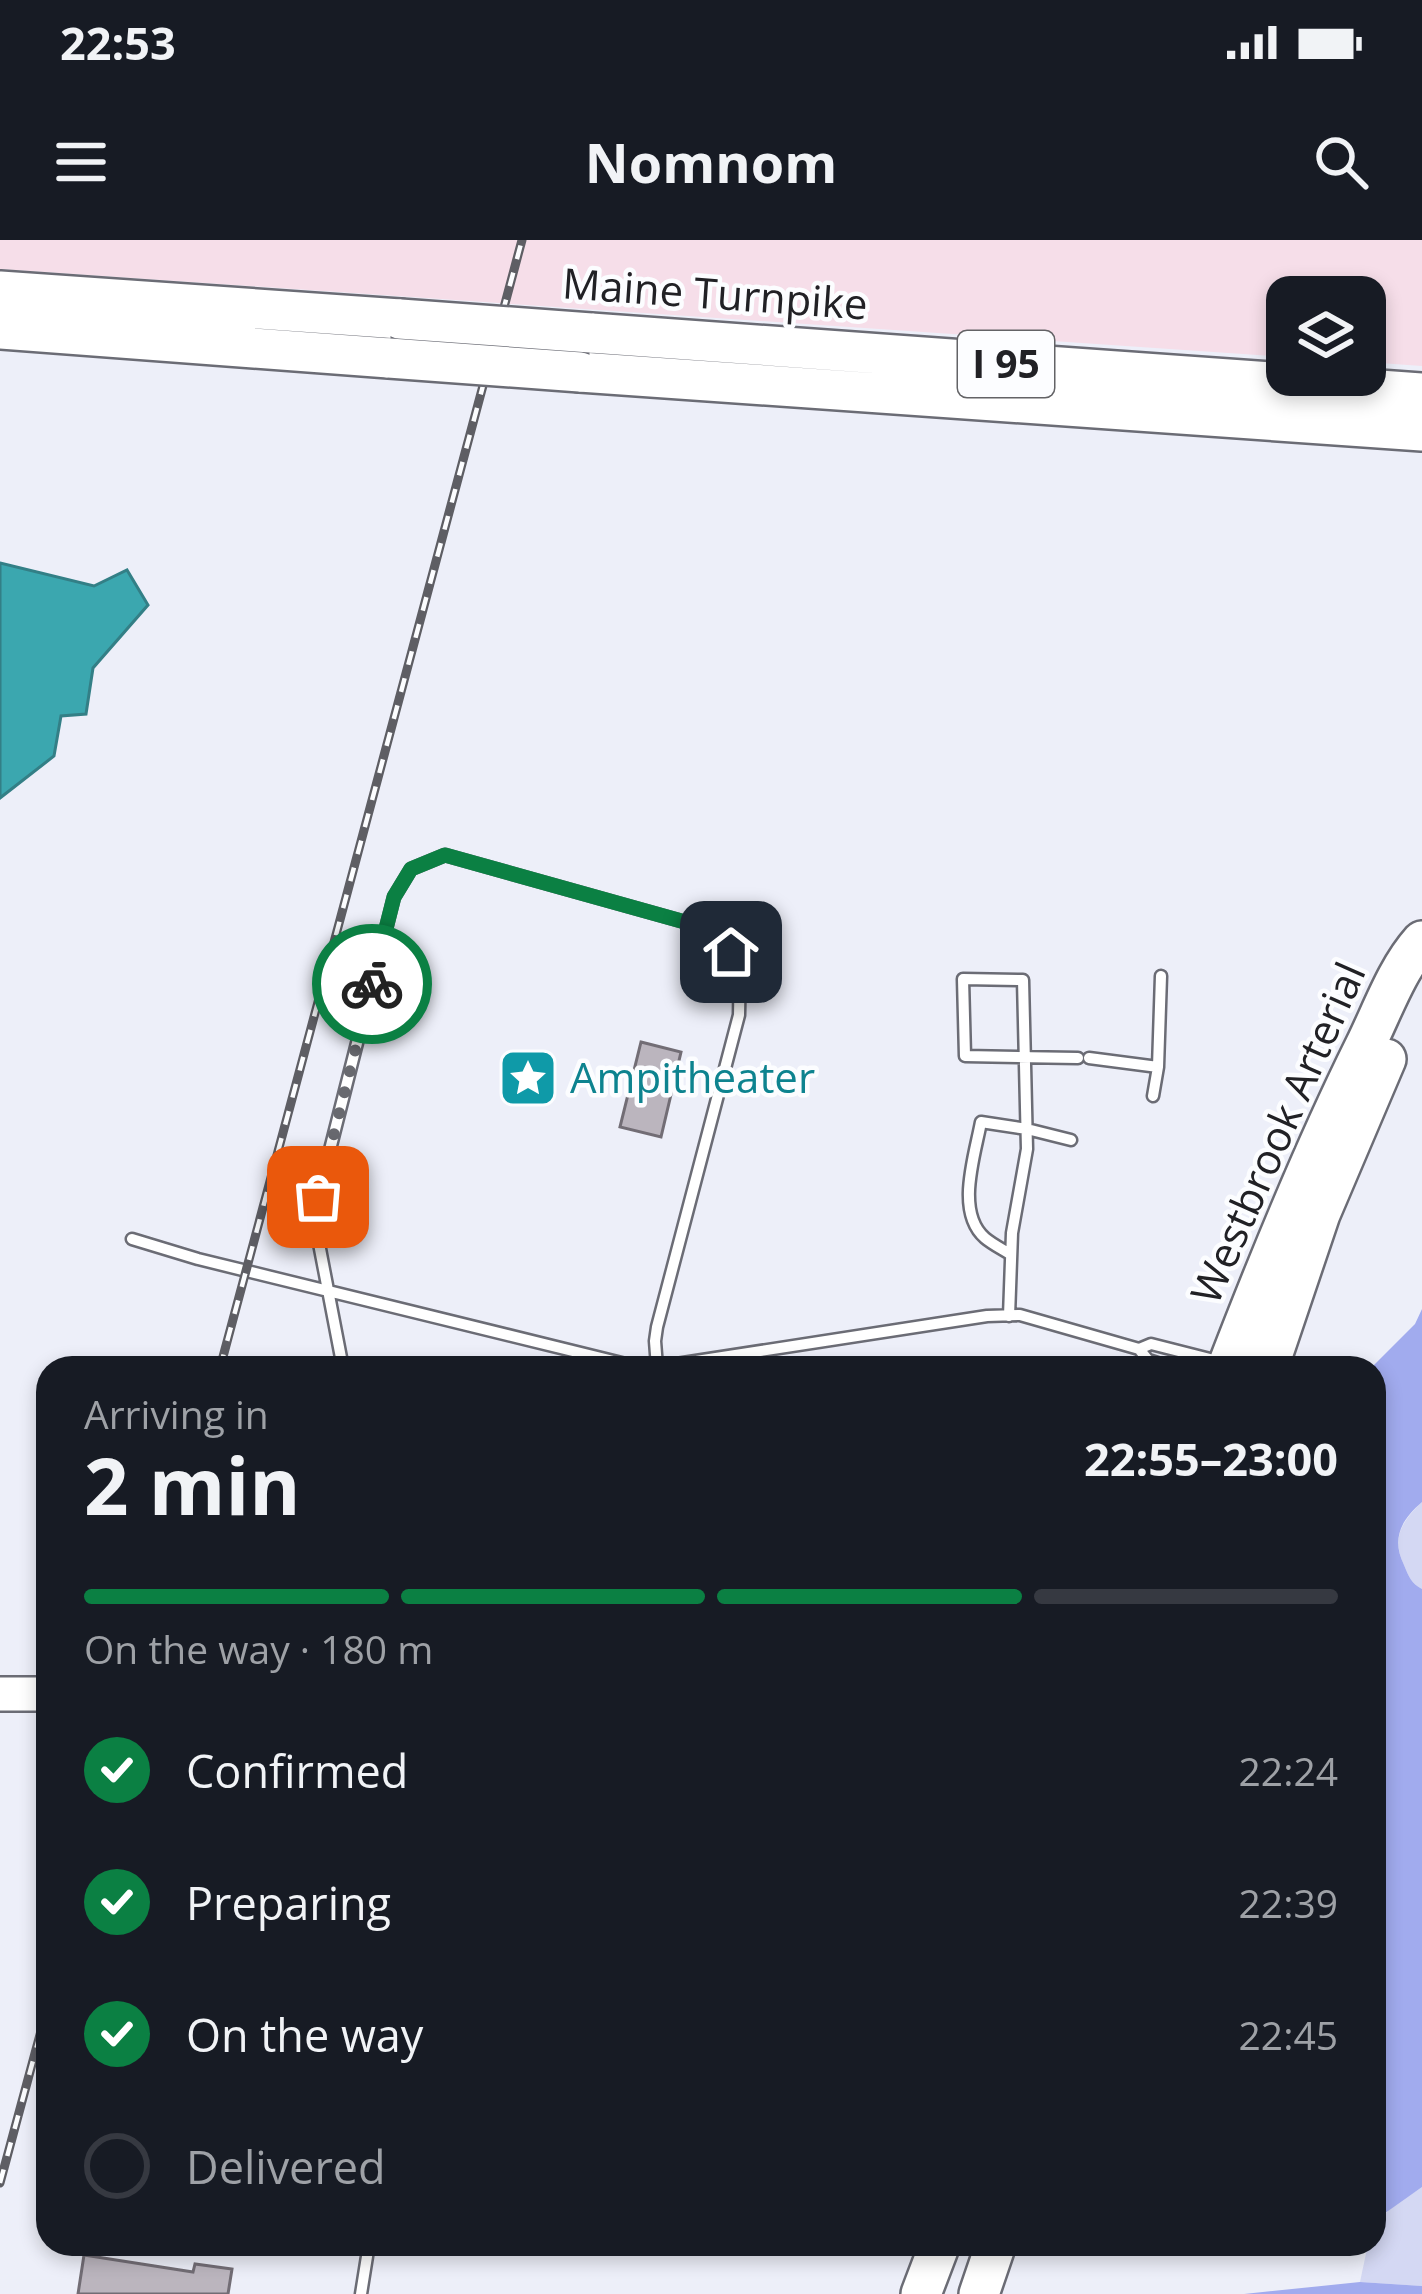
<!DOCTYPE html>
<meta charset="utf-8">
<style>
body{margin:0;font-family:"Open Sans",sans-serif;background:#242831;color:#f1f3f6;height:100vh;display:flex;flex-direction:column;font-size:45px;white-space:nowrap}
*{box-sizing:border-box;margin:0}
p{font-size:39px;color:#9ea1a6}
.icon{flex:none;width:66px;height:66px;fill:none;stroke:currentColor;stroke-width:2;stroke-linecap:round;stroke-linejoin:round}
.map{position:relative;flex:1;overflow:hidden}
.side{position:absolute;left:36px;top:1116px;width:1350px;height:900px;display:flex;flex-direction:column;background:#171b24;border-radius:36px;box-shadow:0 6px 18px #0003}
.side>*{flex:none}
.controls{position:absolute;left:1266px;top:36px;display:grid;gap:24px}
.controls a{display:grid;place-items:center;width:120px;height:120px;border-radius:24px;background:#171b24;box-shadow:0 6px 18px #0003;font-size:60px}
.pin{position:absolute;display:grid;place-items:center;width:102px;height:102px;color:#fff;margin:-51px;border-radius:24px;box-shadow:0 6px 18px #0006}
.courier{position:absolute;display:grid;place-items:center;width:120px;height:120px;margin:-60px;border:9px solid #0b8043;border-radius:50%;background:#fff;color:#222;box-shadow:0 3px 15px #0007}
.summary em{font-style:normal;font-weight:700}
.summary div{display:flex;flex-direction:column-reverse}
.summary{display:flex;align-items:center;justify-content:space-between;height:204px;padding:0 48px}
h1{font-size:78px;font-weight:700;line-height:90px}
.bar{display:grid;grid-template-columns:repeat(4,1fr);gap:18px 12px;align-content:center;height:144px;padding:0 48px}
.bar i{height:15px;border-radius:9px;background:#363941}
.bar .on{background:#0b8043}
.bar p{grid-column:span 4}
ol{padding:0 48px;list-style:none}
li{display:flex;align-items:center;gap:36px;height:132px}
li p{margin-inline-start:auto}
li .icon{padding:12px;border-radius:50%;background:#0b8043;color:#fff;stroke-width:4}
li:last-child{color:#9ea1a6}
li i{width:66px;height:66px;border:6px solid #363941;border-radius:50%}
.status{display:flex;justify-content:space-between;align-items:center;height:84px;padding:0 60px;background:#171b24;direction:ltr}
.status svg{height:33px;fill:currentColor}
header{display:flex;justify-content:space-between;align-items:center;height:156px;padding:0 48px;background:#171b24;font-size:54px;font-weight:700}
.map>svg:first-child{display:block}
.industrial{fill:#f6dee9}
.green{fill:#d4d8f3}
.forest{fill:#a1abee}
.water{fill:#3ba7af;stroke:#337f86;stroke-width:3}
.building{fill:#bbb5be;stroke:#726d75;stroke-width:3}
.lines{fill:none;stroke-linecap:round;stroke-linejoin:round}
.lane-casing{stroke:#6b6c75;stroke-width:15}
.primary-casing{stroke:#6b6c75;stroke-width:38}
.highway-casing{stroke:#6b6c75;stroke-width:44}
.lane{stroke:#fff;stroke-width:10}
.primary{stroke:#fff;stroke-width:33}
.highway{stroke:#fff;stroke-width:39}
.rail-casing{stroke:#5e5e64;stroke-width:9}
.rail{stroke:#fcfdff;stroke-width:4.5;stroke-dasharray:14;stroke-linecap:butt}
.highway-bridge-casing{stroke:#6b6c75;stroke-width:44;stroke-linecap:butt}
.highway-bridge{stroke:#fff;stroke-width:39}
.done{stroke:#68696f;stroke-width:12;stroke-dasharray:0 21.6}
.route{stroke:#0b8043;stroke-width:15}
.labels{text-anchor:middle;stroke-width:9;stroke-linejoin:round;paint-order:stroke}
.shield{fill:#fcfdff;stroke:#636366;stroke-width:3}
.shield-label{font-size:39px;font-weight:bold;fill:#212125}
.street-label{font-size:42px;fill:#212125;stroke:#fcfdff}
.culture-label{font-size:42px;fill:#0d838f;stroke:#fcfdff;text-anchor:start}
</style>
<div class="status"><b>22:53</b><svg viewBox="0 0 49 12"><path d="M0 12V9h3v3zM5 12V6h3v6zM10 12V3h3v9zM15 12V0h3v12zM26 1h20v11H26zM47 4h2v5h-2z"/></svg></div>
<header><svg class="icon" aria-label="menu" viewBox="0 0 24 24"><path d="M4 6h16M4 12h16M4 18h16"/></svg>Nomnom<svg class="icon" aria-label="search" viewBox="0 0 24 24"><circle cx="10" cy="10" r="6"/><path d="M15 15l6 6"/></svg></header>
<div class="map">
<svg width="1422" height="2054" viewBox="0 0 1422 2054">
<rect width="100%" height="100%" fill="#edeff9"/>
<!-- industrial -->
<path class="industrial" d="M 0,0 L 1422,0 L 1422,126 L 1365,122 L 1365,57 L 1287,57 L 1287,117 L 0,29 Z"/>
<!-- green -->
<path class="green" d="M 1422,1262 L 1422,1349 C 1411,1343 1409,1337 1404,1325 C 1391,1298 1402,1281 1422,1262 Z
M 1422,1947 L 1422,2046 L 1360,2042 L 1368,2004 L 1374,2004 C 1374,1973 1399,1963 1422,1947 Z"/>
<!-- forest -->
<path class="forest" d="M 1422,1069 L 1422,1262 C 1401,1280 1391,1299 1404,1325 C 1409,1337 1411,1343 1422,1349 L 1422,1947 L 1381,1976 L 1374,1990 L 1374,1128 L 1371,1128 L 1415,1084 Z
M 1360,2042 L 1422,2046 L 1422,2054 L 1244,2054 Z"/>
<!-- water -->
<path class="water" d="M 0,323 L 94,346 L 127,330 L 148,365 L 93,428 L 86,474 L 61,476 L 54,516 L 0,558 Z"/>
<!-- building -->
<path class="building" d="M 641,802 L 681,812 L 661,897 L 620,887 Z
M 84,2015 L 193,2032 L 195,2024 L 232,2029 L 228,2054 L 78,2054 Z"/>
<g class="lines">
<!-- lane casing -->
<g class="lane-casing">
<path id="lane" d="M 1089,818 L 1158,827 L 1161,736
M 1153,856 L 1158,827
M 132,999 L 198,1019 L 638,1127 L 657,1127 L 987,1076 L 1020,1075 L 1139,1109 L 1148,1120 L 1173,1128
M 1010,1014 C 1002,1009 992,1004 985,998 C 955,972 975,915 981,882 L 1027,889 L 1071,900
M 1009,1076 L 1012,993 L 1027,909 L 1023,740 L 963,739 L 965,816 L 1078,818
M 1139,1109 L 1151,1104 L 1214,1120 L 1216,1128
M 343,1128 L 316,988 L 318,957 L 394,657 L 411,629 L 445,615 L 710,689 C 740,721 740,732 739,775 L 657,1087 L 655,1101 L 657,1127
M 361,2054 L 369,2004"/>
</g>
<!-- primary casing -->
<g class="primary-casing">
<path id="primary" d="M 0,1454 L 48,1454"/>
</g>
<!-- highway casing -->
<g class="highway-casing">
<path id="highway" d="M 0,51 L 400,79
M 0,89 L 389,118
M 591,93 L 1422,153
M 580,132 L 1422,191
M 1227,1128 C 1269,1019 1313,911 1365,806 C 1382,772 1396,730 1422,701
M 1268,1128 L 1320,974 L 1386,819
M 921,2054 L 940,2004
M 979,2054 L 996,2004"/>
</g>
<!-- lane -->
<use href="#lane" class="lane"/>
<!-- primary -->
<use href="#primary" class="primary"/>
<!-- highway -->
<use href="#highway" class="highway"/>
<!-- rail casing -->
<g class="rail-casing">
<path id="rail" d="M 220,1128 L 522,0
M 0,1943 L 48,1765"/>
</g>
<!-- rail -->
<use href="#rail" class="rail"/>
<!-- highway-bridge casing -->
<g class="highway-bridge-casing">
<path id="highway-bridge" d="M 400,79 L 591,93
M 389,118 L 580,132"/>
</g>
<!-- highway-bridge -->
<use href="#highway-bridge" class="highway-bridge"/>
</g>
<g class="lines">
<!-- done -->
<path class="done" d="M 318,957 L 372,744"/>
<!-- route -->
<path class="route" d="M 372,744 L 394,657 L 411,629 L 445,615 L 710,689 L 731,712"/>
</g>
<!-- icons -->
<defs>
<g id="sight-square" transform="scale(3)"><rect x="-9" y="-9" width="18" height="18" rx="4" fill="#0f9aa8" stroke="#fcfdff"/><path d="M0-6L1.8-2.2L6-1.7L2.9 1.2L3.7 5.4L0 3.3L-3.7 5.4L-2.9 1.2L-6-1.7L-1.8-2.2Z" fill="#fff"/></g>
</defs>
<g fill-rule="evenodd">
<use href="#sight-square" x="528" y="838"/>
</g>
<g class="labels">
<!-- shield labels -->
<rect class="shield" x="958" y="91" width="96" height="66" rx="9"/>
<g class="shield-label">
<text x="1006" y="138">I 95</text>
</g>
<!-- street labels -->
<g class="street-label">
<text transform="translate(715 54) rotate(4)" y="15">Maine Turnpike</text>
<text transform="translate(1278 893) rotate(-66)" y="15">Westbrook Arterial</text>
</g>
<!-- culture labels -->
<g class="culture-label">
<text x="570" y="853">Ampitheater</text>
</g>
</g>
</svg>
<div class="controls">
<a><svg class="icon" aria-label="layers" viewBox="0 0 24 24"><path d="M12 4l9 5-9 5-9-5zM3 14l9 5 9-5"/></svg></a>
</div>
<div class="pin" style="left:318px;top:957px;background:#ea580c"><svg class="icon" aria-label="bag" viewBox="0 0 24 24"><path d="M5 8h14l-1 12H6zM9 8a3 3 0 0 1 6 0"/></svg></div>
<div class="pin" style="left:731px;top:712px;background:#1f2937"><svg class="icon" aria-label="home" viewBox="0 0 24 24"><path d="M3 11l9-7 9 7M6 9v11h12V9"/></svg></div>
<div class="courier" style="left:372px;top:744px"><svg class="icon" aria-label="bike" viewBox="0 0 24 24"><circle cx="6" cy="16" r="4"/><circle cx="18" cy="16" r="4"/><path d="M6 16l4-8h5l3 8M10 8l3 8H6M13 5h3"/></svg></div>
<section class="side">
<div class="summary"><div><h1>2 min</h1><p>Arriving in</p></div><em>22:55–23:00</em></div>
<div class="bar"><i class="on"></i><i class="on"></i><i class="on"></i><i></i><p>On the way · 180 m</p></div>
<ol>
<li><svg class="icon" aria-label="check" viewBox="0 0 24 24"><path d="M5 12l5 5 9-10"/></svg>Confirmed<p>22:24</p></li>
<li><svg class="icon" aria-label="check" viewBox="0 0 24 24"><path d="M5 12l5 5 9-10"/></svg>Preparing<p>22:39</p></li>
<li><svg class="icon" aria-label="check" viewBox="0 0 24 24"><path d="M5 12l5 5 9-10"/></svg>On the way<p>22:45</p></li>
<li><i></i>Delivered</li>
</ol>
</section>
</div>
